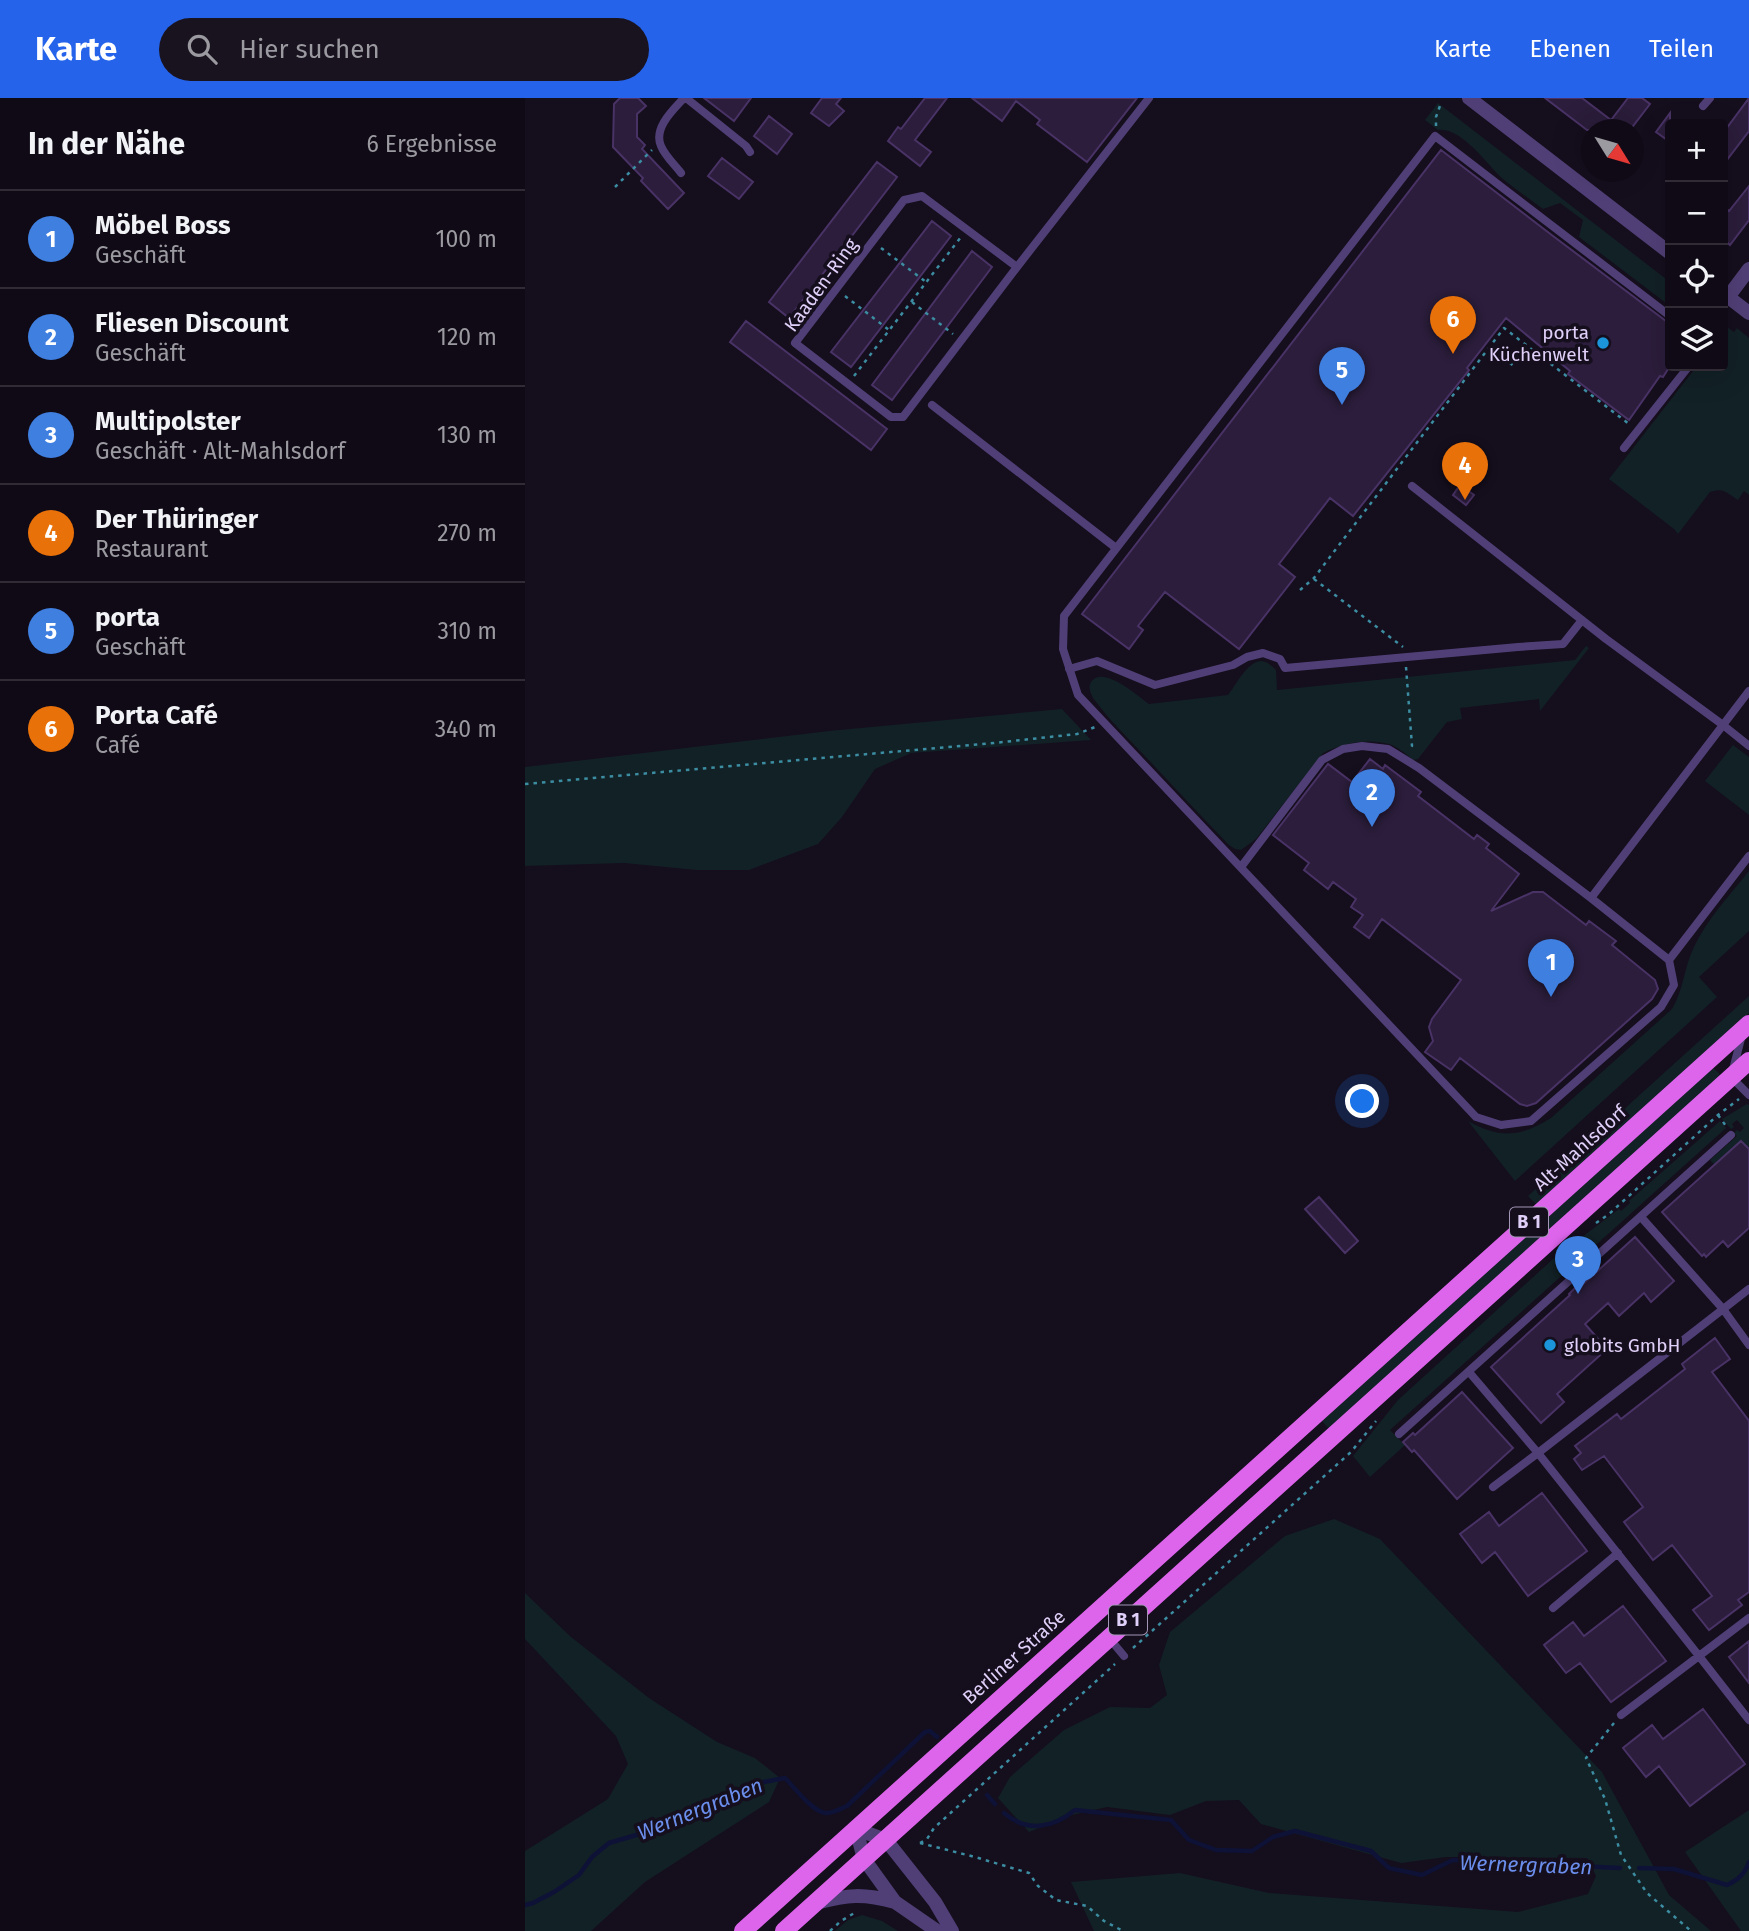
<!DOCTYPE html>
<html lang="de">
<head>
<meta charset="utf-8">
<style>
	body { margin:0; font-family:"Fira Sans",sans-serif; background:#19131f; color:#f1f3f6 }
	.controls { position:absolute; right:21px; top:21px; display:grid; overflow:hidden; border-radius:7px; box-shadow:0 7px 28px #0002 }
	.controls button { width:63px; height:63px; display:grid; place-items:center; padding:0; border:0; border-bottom:2px solid #302b35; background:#100a16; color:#f1f3f6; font:35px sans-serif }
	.compass { position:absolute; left:1056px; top:21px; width:63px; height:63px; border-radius:50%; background:#100a16; box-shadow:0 7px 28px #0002; rotate:127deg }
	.you { position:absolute; left:838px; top:1004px; width:24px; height:24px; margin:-18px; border:5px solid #fff; border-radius:50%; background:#1a73e8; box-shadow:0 0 0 10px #1a73e833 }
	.badge { display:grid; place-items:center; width:46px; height:46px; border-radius:50%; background:#2563eb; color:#fff; font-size:23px; font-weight:700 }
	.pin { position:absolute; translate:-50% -58px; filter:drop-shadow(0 2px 4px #0008) }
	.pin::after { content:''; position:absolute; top:37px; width:24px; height:21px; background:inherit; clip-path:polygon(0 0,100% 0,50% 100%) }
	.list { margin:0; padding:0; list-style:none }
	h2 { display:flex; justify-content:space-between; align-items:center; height:91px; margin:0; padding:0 28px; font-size:30px }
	h2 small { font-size:23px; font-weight:400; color:#9c9aa1 }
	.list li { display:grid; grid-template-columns:46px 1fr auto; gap:21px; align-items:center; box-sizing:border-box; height:98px; padding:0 28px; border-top:2px solid #302b35 }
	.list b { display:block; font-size:26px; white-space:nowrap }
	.list p { margin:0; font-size:23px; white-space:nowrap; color:#9c9aa1 }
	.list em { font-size:23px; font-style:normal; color:#9c9aa1 }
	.icon { flex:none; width:38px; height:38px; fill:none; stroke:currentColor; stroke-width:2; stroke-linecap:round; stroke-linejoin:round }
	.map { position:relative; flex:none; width:1224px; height:1833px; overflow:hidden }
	header { display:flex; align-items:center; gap:42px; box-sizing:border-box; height:98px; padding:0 35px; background:#2563eb; color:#fff }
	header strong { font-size:33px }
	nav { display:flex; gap:38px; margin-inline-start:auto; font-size:24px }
	.search { width:490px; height:63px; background:#19131f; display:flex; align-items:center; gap:18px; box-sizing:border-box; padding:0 24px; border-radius:38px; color:#9c9aa1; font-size:26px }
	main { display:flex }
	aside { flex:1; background:#100a16 }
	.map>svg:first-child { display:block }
	.green { fill:#122126 }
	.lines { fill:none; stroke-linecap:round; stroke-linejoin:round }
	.stream { stroke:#0e1236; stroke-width:4.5 }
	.building { fill:#2b1d3b; stroke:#493265; stroke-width:2 }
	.path { stroke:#3c8da2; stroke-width:2.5; stroke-dasharray:3.5 5; stroke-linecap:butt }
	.service { stroke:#503f76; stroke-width:8 }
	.minor { stroke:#503f76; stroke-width:14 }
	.tertiary { stroke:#503f76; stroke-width:14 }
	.primary { stroke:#dd65ec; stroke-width:18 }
	.poi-dot { fill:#1b94da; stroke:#150e1d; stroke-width:2.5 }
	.labels { text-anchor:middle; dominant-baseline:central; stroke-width:7; stroke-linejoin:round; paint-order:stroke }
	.shield { fill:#150e1d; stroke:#a396b7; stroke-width:2 }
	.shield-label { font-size:18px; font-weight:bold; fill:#e0d0f9 }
	.street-label { font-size:19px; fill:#e0d0f9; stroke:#150e1d }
	.poi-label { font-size:19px; fill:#e0d0f9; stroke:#150e1d; text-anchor:end }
	.water-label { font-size:21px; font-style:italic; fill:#6b8eec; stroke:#150e1d }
</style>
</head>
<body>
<header>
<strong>Karte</strong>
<div class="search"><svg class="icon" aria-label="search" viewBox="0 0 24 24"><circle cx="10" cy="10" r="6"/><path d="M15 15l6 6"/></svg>Hier suchen</div>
<nav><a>Karte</a><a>Ebenen</a><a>Teilen</a></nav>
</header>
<main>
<aside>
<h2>In der Nähe<small>6 Ergebnisse</small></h2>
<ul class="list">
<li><span class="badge" style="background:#3f7fe0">1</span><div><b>Möbel Boss</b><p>Geschäft</p></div><em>100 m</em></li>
<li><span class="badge" style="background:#3f7fe0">2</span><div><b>Fliesen Discount</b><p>Geschäft</p></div><em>120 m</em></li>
<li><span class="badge" style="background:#3f7fe0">3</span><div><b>Multipolster</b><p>Geschäft · Alt-Mahlsdorf</p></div><em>130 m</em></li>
<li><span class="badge" style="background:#e8710a">4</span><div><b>Der Thüringer</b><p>Restaurant</p></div><em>270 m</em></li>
<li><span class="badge" style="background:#3f7fe0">5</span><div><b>porta</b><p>Geschäft</p></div><em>310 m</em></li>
<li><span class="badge" style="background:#e8710a">6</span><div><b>Porta Café</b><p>Café</p></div><em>340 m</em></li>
</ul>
</aside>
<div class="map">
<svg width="1224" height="1833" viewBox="0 0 1224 1833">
	<rect width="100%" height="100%" fill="#150e1d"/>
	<path class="green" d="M913 5 1145 184V208L1054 139 1058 122 1035 105 1018 111C1005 101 991 92 978 81 962 67 937 29 913 32L900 22Z
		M1202 229 1209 234 1212 230 1224 240V397L1219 393 1213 402C1202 395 1198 389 1185 394L1153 436 1149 431 1084 381 1172 268H1198V234Z
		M1061 548 1064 550 1015 613 1014 601 935 610 937 621 922 624 893 661 888 662C881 656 873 649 864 646 843 640 818 645 798 655L731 741 716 752 710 751 704 747C675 717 647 687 619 657 603 640 586 624 572 605 568 601 563 592 565 586 575 564 613 598 624 606L703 597C711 587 722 564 736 563 742 563 747 568 751 572L752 592 1050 562Z
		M537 611 566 642 386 655 350 671 317 719 293 746 224 772H172L99 765 0 768V669L304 633Z
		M1208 647 1224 659V717L1180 683Z
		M1224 773V833L1174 879 1192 899 990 1083 943 1023C975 1041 995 1039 1026 1020L1147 911C1159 891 1159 869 1169 849 1182 821 1205 797 1224 773Z
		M1224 898V915L1012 1107 1003 1098Z
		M1188 970 1194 975 1195 980 804 1331 797 1323Z
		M1222 1006 1224 1007V1051L1216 1043 1190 1067 1185 1062 1212 1038 1209 1035 1212 1032 1215 1034 1219 1030 1212 1022 1207 1026 1209 1029 1206 1031 1197 1021Z
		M1195 1023 1201 1030 865 1332 880 1347 845 1379 828 1358 873 1302 1028 1161 1094 1111 1096 1113 1105 1105 1104 1103Z
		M809 1421 855 1441 1077 1674 1144 1797 1186 1833H569L546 1784 655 1775 744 1795 993 1814 1063 1796 1071 1778 1062 1760 921 1759 876 1765 736 1726 714 1702 681 1703 645 1717 582 1709 547 1717 504 1734 473 1700 485 1679 539 1632 585 1609 625 1610 642 1597 634 1567 645 1534 760 1438Z
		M0 1495 46 1539 124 1600 192 1644 230 1660 255 1680 244 1704 120 1784 66 1833H0V1753L83 1701 103 1666 91 1638 0 1541Z
		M1224 1712V1833H1216L1160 1754Z
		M337 1817 357 1823 373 1833H310L323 1822Z"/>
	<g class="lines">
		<path class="stream" d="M462 1697 470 1706
			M479 1715C502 1735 528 1730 550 1712L646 1722 664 1742 691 1752 727 1753 748 1739 770 1733 846 1753 864 1770 897 1777 928 1762 1095 1770
			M1114 1770 1149 1771 1202 1787C1213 1782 1220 1776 1224 1764
			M0 1807 8 1805 29 1794 54 1777 67 1759 84 1745 125 1733 239 1684 260 1680C269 1689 287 1713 300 1715 307 1716 315 1711 322 1708L400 1634 405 1633 412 1639"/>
	</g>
	<path class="building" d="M95 0H113L121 8 112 16V39L120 47 117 51 159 95 143 111 116 83 118 80 88 49 89 6Z
		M179 0H226L209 23Z
		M297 0H316L311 6 319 13 304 28 286 15Z
		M400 0H422L390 42 406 54 395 68 363 43 373 29 376 31Z
		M447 0H612L562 64 512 26 515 22 491 3 477 23Z
		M1020 0H1057L1086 22 1103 0H1117L1125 6 1105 32H1062Z
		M1224 0V33L1198 67V35Z
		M1145 15V44L1131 34Z
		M244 18 267 36 252 56 229 38Z
		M916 52 1028 138 1141 223 1145 224V268L1138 279 1135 278 1104 322 1043 276 1045 273 981 220 942 270 944 272 828 418 805 400 754 466 770 479 714 551 640 494 613 528 618 532 604 551 557 516Z
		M197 60 228 84 214 101 183 78Z
		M352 64 372 79 264 220 244 204Z
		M1224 88V122L1205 147 1198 141V108L1204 113Z
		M407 123 426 138 326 269 306 254Z
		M447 153 467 169 367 302 347 287Z
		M221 223 362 331 346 352 205 244Z
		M935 387 949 397 941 407 928 397Z
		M845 661 858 671 860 667 896 694 893 698 949 741 952 737 964 746 961 750 994 776 966 813 1008 794H1018L1061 827 1064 823 1091 843 1087 847 1130 882 1133 891 1127 901 1011 1005 1002 1008 995 1006 935 960 926 972 900 954 908 943 904 929 907 921 936 882 857 821 844 840 829 829 838 817 826 809 831 801 808 784 803 791 779 772 784 765 748 737 803 666 827 684Z
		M1216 1043 1224 1051V1130L1203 1149 1198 1143 1181 1159 1179 1156 1177 1158 1137 1114Z
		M794 1099 833 1143 820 1155 780 1111Z
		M1110 1139 1149 1183 1126 1204 1119 1195 1094 1218 1083 1205 1060 1226 1082 1251 1032 1296 1039 1304 1016 1325 966 1269 1045 1197 1044 1196 1054 1186 1056 1188Z
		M1190 1240 1205 1261 1187 1274 1224 1323V1494L1213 1502 1217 1507 1184 1532 1168 1512 1187 1498 1147 1447 1128 1462 1099 1424 1118 1409 1079 1358 1057 1372 1049 1361 1056 1355 1050 1348 1092 1316 1096 1321 1160 1271 1157 1266Z
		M937 1294 988 1350 932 1401 889 1352 887 1354 878 1344 888 1335 890 1337Z
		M1017 1395 1062 1453 1003 1498 970 1454 957 1465 935 1436 964 1414 974 1428Z
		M1098 1508 1141 1563 1086 1604 1055 1565 1041 1575 1019 1547 1048 1524 1059 1538Z
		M1224 1543V1585L1204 1559Z
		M1178 1611 1220 1666 1165 1708 1134 1668 1121 1679 1098 1650 1127 1627 1138 1641Z"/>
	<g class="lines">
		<path class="path" d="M911 28V19L916 5
			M90 89 127 52
			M356 150 401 184
			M320 198 364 232
			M387 204 428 236
			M964 250 989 268
			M329 278 436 139
			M789 481 878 549
			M775 492 789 480 979 230 1104 326
			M881 569 887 648 885 652
			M0 686 469 645 552 636 570 629
			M1193 1017 1201 1028
			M1071 1125 1084 1116 1193 1017 1214 1001
			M608 1550 826 1354 851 1323
			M1089 1625 1061 1660 1080 1701 1096 1757 1122 1795 1166 1833
			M395 1745 402 1741 409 1730 590 1566
			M395 1745 450 1759 504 1775 513 1788 531 1802 562 1808 579 1823 598 1833
			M305 1833 316 1823 331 1814"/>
		<path class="service" d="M161 0 221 48 225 54
			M1178 8 1185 0
			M156 75C150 67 140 58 136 48 128 30 148 12 159 0
			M492 169 397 98 379 102 270 245 366 319H378L492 169 624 0
			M1145 218 910 38 539 518 538 551 553 597 951 1019 976 1027 1006 1023 1136 909 1149 887 1144 862 1224 758
			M407 307 591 450
			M1099 350 1164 268
			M887 388 1081 541 1198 627 1224 648
			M544 571 572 563 630 587 708 567 722 559 738 555 755 561 760 570 993 549 1038 546 1057 522
			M716 769 797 662 818 651 837 648 863 651 894 670 1066 800 1144 862
			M1066 800 1224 593
			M1217 937 1206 979 1224 997
			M1116 1119 1198 1211 1224 1247
			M1224 1191 1013 1355 1174 1558 1224 1520
			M944 1274 1013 1355 968 1389
			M874 1336 1206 1037
			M1028 1510 1093 1455
			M584 1540 599 1558
			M1096 1617 1174 1558 1224 1622"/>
		<path class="minor" d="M1203 199 1224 171
			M331 1731 361 1742
			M331 1731 339 1761"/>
		<path class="tertiary" d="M944 0 1145 155
			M1198 195 1224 215
			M361 1742 410 1804 427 1833
			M339 1761 370 1804 412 1833
			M291 1805C323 1797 337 1795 370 1804"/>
		<path class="primary" d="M218 1833 1224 926
			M259 1833 1224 963"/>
	</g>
	<g class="poi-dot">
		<circle cx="1078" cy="245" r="7"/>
		<circle cx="1025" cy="1247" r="7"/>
	</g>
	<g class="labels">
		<g class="shield">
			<rect x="985" y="1109.5" width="38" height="29" rx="5"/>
			<rect x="584" y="1507.5" width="38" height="29" rx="5"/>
		</g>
		<g class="shield-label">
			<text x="1004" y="1124">B 1</text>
			<text x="603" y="1522">B 1</text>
		</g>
		<g class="street-label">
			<text transform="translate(296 187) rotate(-54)">Kaaden-Ring</text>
			<text transform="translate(1055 1050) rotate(-42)">Alt-Mahlsdorf</text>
			<text transform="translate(489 1559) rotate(-42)">Berliner Straße</text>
		</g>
		<g class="poi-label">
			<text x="1064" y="234">porta<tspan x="1064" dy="22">Küchenwelt</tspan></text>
			<text x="1039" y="1247" text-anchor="start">globits GmbH</text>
		</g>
		<g class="water-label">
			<text transform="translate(175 1711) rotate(-22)">Wernergraben</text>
			<text transform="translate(1001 1767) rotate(2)">Wernergraben</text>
		</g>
	</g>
</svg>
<div class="controls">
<button>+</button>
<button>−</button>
<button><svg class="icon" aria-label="locate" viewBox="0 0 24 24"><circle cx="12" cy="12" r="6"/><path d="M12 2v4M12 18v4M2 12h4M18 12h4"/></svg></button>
<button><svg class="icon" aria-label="layers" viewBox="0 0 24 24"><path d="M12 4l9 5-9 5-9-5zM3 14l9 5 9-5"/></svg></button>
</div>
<svg class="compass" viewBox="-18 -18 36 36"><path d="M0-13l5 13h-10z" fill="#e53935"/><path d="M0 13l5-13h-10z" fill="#9c9aa1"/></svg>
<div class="you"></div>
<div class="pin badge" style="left:1026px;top:899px;background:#3f7fe0">1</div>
<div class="pin badge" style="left:847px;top:729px;background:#3f7fe0">2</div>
<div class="pin badge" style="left:1053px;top:1196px;background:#3f7fe0">3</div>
<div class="pin badge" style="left:940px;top:402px;background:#e8710a">4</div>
<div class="pin badge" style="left:817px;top:307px;background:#3f7fe0">5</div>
<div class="pin badge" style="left:928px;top:256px;background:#e8710a">6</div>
</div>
</main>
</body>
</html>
